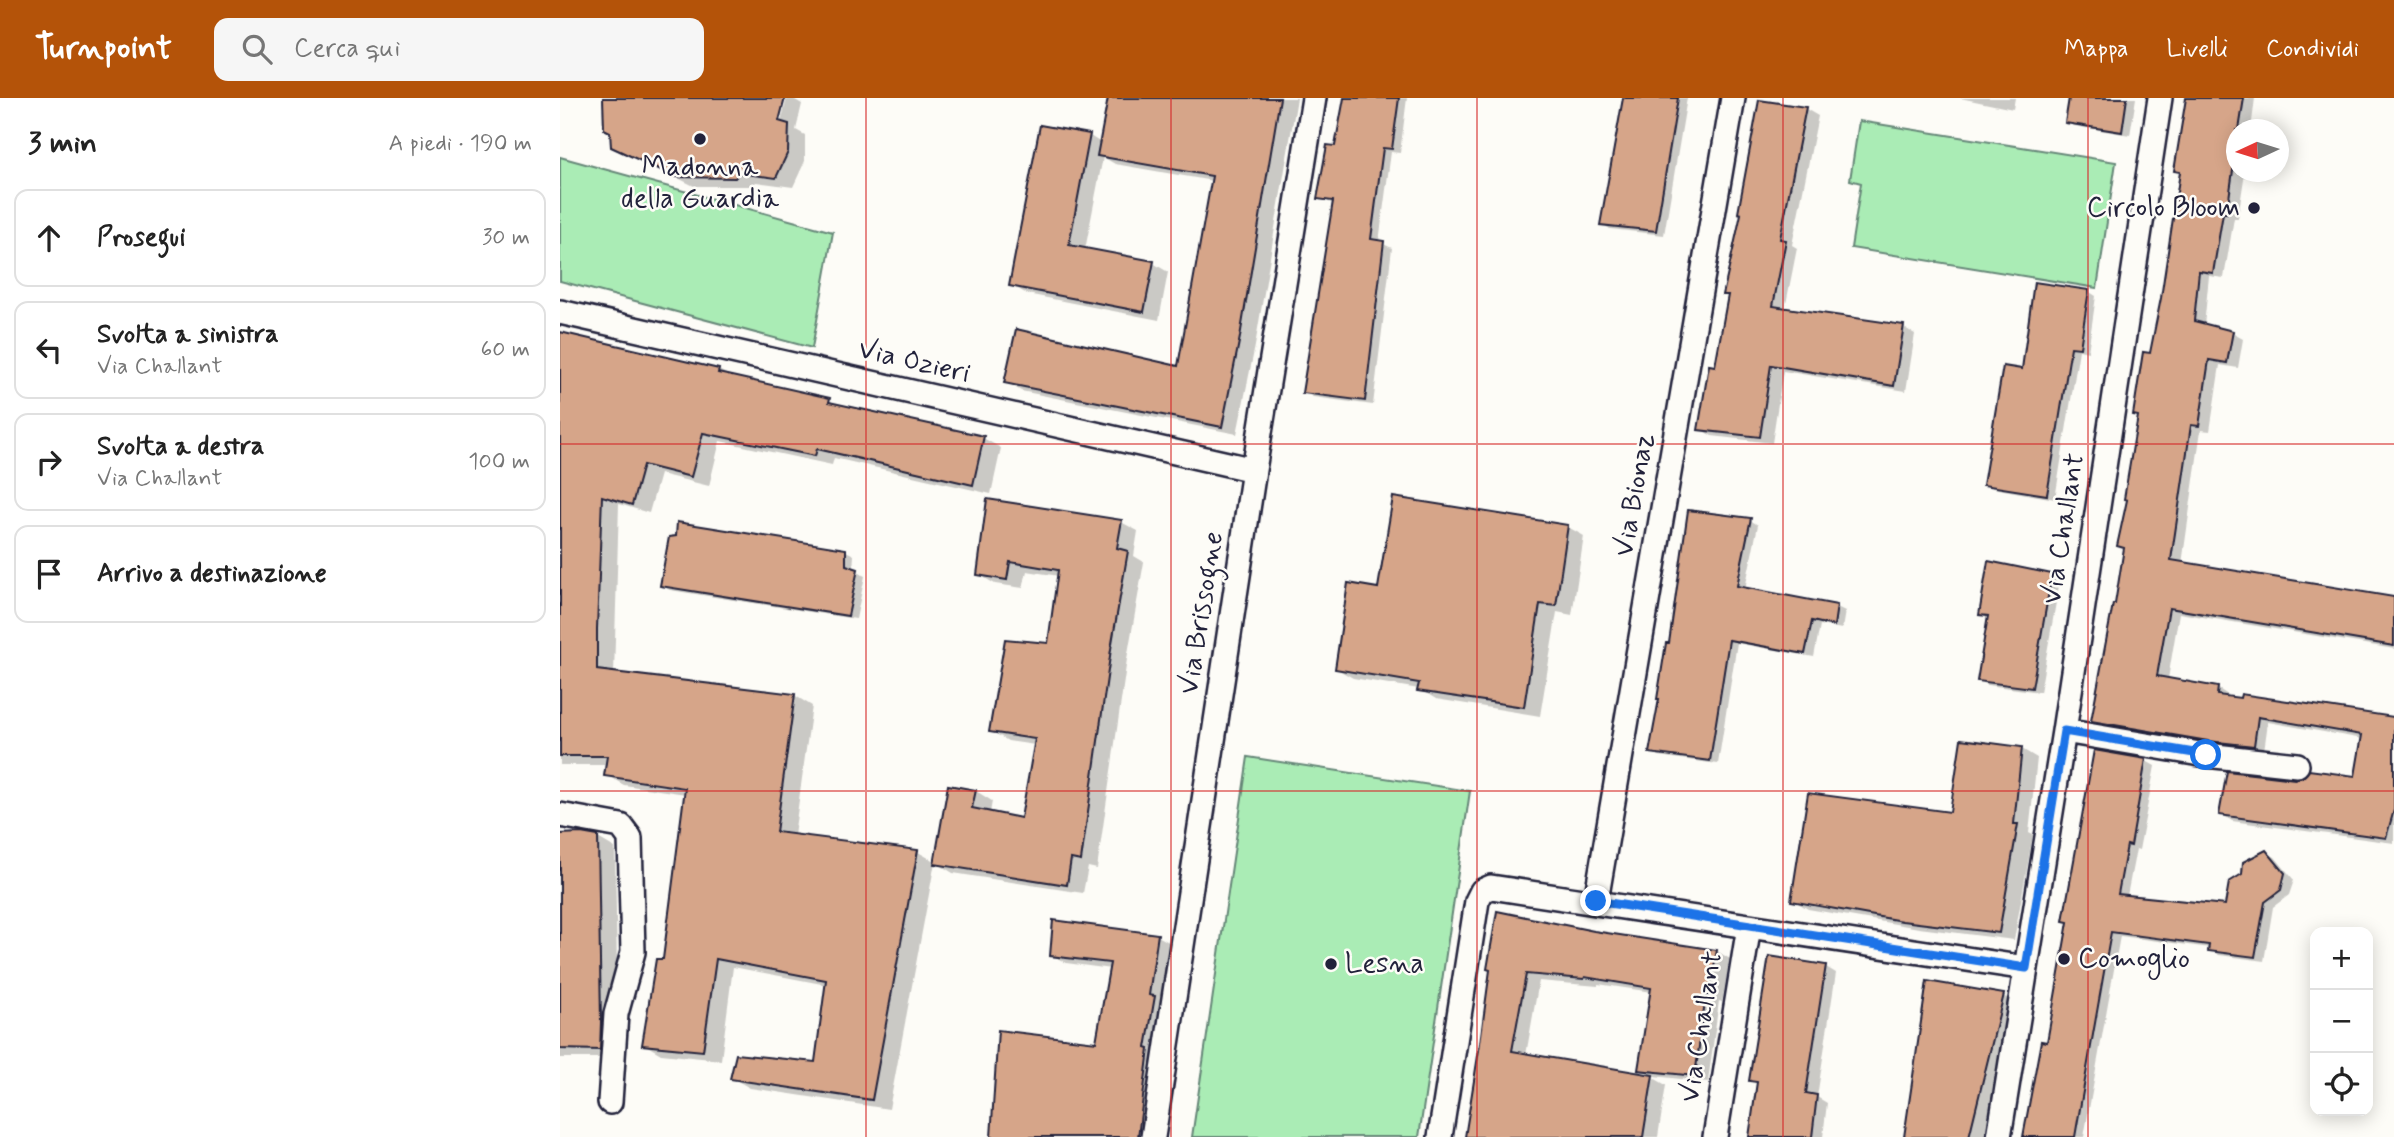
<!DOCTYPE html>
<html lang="it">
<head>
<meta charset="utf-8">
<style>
	body { margin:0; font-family:Mynerve,sans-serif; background:#f6f6f6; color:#222 }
	.controls { position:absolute; right:21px; bottom:21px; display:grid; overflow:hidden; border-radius:14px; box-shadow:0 4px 18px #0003 }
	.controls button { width:63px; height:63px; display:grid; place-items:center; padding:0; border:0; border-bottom:2px solid #e0e0e0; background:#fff; color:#222; font:35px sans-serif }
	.compass { position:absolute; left:1666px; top:21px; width:63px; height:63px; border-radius:50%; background:#fff; box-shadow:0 4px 18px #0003; rotate:266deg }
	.stop { position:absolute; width:21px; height:21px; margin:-16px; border:5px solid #1a73e8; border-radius:50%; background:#fff }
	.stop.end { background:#1a73e8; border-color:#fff; box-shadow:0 2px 7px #0008 }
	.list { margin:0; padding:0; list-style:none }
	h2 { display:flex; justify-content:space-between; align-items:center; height:91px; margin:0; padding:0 28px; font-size:30px }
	h2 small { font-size:23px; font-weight:400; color:#767676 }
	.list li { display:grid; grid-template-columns:46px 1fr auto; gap:21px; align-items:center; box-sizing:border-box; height:98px; margin:0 14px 14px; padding:0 14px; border:2px solid #e0e0e0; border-radius:14px }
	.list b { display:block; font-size:26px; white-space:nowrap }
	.list p { margin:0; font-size:23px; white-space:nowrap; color:#767676 }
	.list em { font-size:23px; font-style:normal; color:#767676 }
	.icon { flex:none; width:38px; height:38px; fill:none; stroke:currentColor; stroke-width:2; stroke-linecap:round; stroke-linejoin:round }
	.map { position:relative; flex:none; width:1834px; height:1039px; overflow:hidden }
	header { display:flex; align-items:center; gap:42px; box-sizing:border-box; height:98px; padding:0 35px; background:#b45309; color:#fff }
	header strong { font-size:33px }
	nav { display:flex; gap:38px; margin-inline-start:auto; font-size:24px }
	.search { width:490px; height:63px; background:#f6f6f6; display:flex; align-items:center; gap:18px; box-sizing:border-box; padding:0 24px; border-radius:14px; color:#767676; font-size:26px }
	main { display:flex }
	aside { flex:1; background:#fff }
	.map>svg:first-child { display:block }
	.green { fill:#aaecb5; stroke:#668778; stroke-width:2 }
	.shadow { fill:#0003 }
	.building { fill:#d6a589; stroke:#22223b; stroke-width:2 }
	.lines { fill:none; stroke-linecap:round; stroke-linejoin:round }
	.street-casing { stroke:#22223b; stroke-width:28 }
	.street { stroke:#fdfcf7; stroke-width:23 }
	.route { stroke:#1a73e8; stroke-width:9 }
	.grid { fill:none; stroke:#d62828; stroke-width:2; stroke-opacity:0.55 }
	.poi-dot { fill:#22223b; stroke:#fdfcf7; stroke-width:2.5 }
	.labels { text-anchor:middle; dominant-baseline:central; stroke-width:5; stroke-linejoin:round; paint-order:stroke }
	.poi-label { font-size:28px; fill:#22223b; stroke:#fdfcf7; text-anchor:start }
	.street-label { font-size:28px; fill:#22223b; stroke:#fdfcf7 }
</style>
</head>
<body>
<header>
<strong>Turnpoint</strong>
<div class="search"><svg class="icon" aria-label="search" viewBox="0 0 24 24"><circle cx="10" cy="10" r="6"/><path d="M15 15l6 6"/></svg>Cerca qui</div>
<nav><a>Mappa</a><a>Livelli</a><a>Condividi</a></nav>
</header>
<main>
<aside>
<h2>3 min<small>A piedi · 190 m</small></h2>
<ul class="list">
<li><svg class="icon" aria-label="ahead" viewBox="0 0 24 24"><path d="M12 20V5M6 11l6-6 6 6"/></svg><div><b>Prosegui</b></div><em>30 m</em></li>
<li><svg class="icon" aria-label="left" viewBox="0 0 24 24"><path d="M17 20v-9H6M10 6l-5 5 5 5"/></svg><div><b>Svolta a sinistra</b><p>Via Challant</p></div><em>60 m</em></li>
<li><svg class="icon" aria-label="right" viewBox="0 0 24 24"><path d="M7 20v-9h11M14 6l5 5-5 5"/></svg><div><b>Svolta a destra</b><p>Via Challant</p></div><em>100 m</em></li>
<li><svg class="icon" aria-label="arrive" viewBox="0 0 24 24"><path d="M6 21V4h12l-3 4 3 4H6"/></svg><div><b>Arrivo a destinazione</b></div></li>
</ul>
</aside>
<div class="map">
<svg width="1834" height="1039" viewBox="0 0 1834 1039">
	<rect width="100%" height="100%" fill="#fdfcf7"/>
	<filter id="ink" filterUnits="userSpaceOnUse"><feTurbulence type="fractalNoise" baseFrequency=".0143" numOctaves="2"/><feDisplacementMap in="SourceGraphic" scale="14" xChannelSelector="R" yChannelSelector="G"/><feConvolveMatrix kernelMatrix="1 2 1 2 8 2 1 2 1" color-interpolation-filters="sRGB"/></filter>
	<g filter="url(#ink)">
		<path class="green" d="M1299 23 1556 64 1537 190 1291 150 1301 85 1290 82Z
			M0 59 273 134 252 250 0 183Z
			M688 659 910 693 859 1039H632Z"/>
		<path class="shadow" d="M46 0H223L216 31 219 32 227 0H232L242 6 236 32 245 37V63L233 89 196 84 192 88H134L53 48Z
			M549 0H737L695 248 677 336 461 293 446 284 620 270 653 83 555 66 543 59 525 152 593 165 608 174 599 222 467 196 451 187 482 29 530 38 541 45Z
			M785 0H847L840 55 831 54 819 144 832 150 813 307 753 299 744 294 774 106 759 100 776 49Z
			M1064 0H1127L1104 137 1050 131 1042 126Z
			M1400 0H1455L1453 11Z
			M1511 0H1576L1570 37 1515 28 1507 24Z
			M1627 0H1695L1691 32H1676V74H1685L1678 120H1674L1664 180 1649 178 1644 228 1672 235 1683 241 1678 270 1660 267 1650 333 1641 332 1622 466 1834 501V551L1619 515 1608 581 1657 590 1668 597V600L1834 621V745L1672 723 1661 716 1736 683 1796 680 1803 641 1708 624 1704 653 1660 648 1544 629 1533 623 1557 508 1565 451 1559 447 1569 402 1591 257 1603 201 1622 75 1616 72Z
			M1200 4 1246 11 1258 18 1232 147 1237 150 1225 211 1343 229 1355 236 1346 293 1223 273 1212 345 1152 338 1140 331 1157 270 1170 198 1165 196 1183 116Z
			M1528 193 1536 198 1528 254 1519 252 1495 401 1433 390 1425 386 1464 273Z
			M0 236 159 272 173 280 269 302 279 308 423 340 441 350 431 396 274 360 272 367 160 343 149 388 100 376 89 415 59 406 54 576 234 597 252 608 234 738 358 754 376 764 389 689 416 693 432 703 430 715 462 722 475 647 448 643 431 633 489 547 499 478 467 473 463 490 435 486 418 476 429 403 561 424 578 433 574 458 584 464 567 561 537 771 528 769 523 795 393 775 375 764 329 1011 190 990 172 980 256 966 267 887 173 869 161 962 101 956 84 946 104 863 126 696 64 687 46 677 47 667H0Z
			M834 401 1008 429 1024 438 1012 517 997 514 980 618 876 601 859 591 793 580 777 571 820 492Z
			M1190 422 1198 427 1185 491 1277 509 1285 513 1282 531 1260 527 1254 559 1177 545 1158 666 1099 658 1091 654 1111 547Z
			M286 453 294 457 293 472 305 478 296 521 110 492 102 488Z
			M1491 477 1500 482 1480 594 1427 587 1419 582 1429 521 1420 516Z
			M1462 651 1477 660 1469 735 1473 737 1454 842 1359 830 1248 811 1233 802 1392 716Z
			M1535 654 1586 663 1595 668 1579 752 1576 751 1567 798 1666 809 1684 777 1706 754 1715 759 1734 782 1729 797 1713 809 1704 863 1659 857 1650 852V850L1560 838 1524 1039H1465L1488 946Z
			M0 737 38 740 55 750 58 934 56 960H0Z
			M495 824 598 838 612 846 593 1039H433L538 946 551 871 506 865 492 857Z
			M1033 834 1157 853 1170 861 1162 904 1159 903 1148 984 1094 978 1080 971 1092 894 1038 886V888L979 883 966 957 1092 979 1106 987 1098 1039H907L931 872Z
			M1266 869 1276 875 1257 999 1267 1005 1263 1039H1191L1199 986 1191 982Z
			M1443 898 1458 906 1425 1039H1345Z"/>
		<path class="building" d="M43 0H225L219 23 229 26 228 54 216 80 179 75 175 80 116 79 51 49 50 34 44 31Z
			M548 0H720L680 239 662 329 444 285 456 231 618 268 652 78 537 58Z
			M784 0H839L832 51 823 50 811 141 824 143 805 303 742 295 773 103 757 101 767 47 775 48Z
			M1063 0H1118L1096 133 1040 127Z
			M1509 0H1567L1562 34 1505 25Z
			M1626 0H1684L1679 32H1676V51L1667 115H1663L1653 175 1639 173 1634 223 1673 233 1667 265 1649 262 1639 328 1631 327 1611 462 1834 499V548L1609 510 1597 578 1658 589 1657 597 1680 600 1681 596 1834 619V712L1826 740 1659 717 1667 673 1735 681 1743 679 1749 672 1795 678 1802 637 1698 619 1694 648 1648 643 1531 623 1553 506H1555L1564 450 1557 448 1567 402 1564 401 1578 318 1573 317 1583 254 1590 255 1601 200 1620 74 1614 73Z
			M1199 2 1246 9 1220 141 1226 142 1213 208 1344 227 1334 288 1211 267 1200 339 1138 332 1149 267 1155 268 1168 197H1163L1181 116 1178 115Z
			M480 27 530 36 509 147 594 163 584 214 449 188Z
			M1474 184 1529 192 1520 250 1511 249 1487 397 1423 387 1443 268 1462 271Z
			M0 234 159 271 158 275 270 300 269 304 424 338 413 387 257 351 255 358 143 335 131 379 83 367 72 407 42 398 37 531V572L235 596 216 734 358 752 312 1002 170 981 176 956 255 964 266 882 156 861 143 953 82 947 96 861H103L125 690 44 678 47 658H0Z
			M833 399 1008 427 996 508 980 506 964 609 857 593 859 585 775 571 788 485 818 490Z
			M427 401 562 422 557 450 568 453 551 551 521 763 511 761 507 787 374 766 388 687 416 692 412 710 461 720 475 641 429 634 445 541 488 545 498 472 450 464 447 482 417 477Z
			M1128 412 1191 420 1177 488 1277 507 1274 528 1252 523 1245 556 1169 542 1150 663 1089 655 1099 601H1097L1106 545H1109Z
			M117 424 286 451V467L298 471 288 518 100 488 109 439 116 438Z
			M1428 463 1492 476 1472 590 1417 583 1428 518 1419 517Z
			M1401 641 1462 649 1454 726H1458L1439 835 1342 823 1231 803 1248 695 1390 714Z
			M1534 652 1586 661 1571 748 1567 747 1558 796 1665 807 1669 784 1682 776 1683 764 1706 752 1725 775 1721 792 1705 804 1695 859 1648 853 1649 847 1551 834 1515 1039H1463L1481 943 1487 944 1508 824 1503 823Z
			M21 735 38 738 41 924 40 952 0 951V736Z
			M937 813 1034 833 1157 852 1149 897H1146L1135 978 1078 972 1091 890 1025 879 1024 881 966 876 952 953 1093 977 1083 1039H905L920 945 930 872 927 871Z
			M493 822 598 836 589 897 595 898 586 950 589 951 578 1039H431L438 932 536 944 550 865 490 858Z
			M1209 858 1266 867 1246 995 1257 997 1252 1039H1189L1197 984 1189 983Z
			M1367 883 1444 896 1409 1039H1344Z"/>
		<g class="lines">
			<g class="street-casing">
				<path id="street" d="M0 214 694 372
					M1504 633 1646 657 1737 667
					M0 717 61 728 70 740 73 854 56 916 50 1004
					M1036 803 1173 0
					M593 1039 694 372 754 0
					M880 1039 917 803 922 793 931 789 1466 870
					M1155 1039 1189 828
					M1439 1039 1504 633 1600 0"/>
			</g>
			<use href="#street" class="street"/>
		</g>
	</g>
	<g class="lines" filter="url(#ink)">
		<path class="route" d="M1036 803 1466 870 1504 633 1646 657"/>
	</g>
	<path class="grid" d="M306 0V1039M611 0V1039M917 0V1039M1223 0V1039M1528 0V1039M0 346H1834M0 693H1834"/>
	<g class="poi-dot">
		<circle cx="140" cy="41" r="7"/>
		<circle cx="1694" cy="110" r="7"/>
		<circle cx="1504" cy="861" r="7"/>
		<circle cx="771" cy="866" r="7"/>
	</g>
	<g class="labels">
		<g class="poi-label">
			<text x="140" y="69" text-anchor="middle">Madonna<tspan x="140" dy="32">della Guardia</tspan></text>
			<text x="1680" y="110" text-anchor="end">Circolo Bloom</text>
			<text x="1518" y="861">Comoglio</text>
			<text x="785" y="866">Lesna</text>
		</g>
		<g class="street-label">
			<text transform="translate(354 264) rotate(13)">Via Ozieri</text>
			<text transform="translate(1075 397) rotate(-80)">Via Bionaz</text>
			<text transform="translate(1504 431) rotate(-81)">Via Challant</text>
			<text transform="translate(642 515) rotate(-81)">Via Brissogne</text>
			<text transform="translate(1142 929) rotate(-81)">Via Challant</text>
		</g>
	</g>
</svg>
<div class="controls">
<button>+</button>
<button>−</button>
<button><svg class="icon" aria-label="locate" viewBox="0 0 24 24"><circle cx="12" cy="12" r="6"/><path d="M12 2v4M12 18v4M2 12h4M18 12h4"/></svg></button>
</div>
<svg class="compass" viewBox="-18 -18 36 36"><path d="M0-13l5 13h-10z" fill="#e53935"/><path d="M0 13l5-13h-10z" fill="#767676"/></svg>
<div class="stop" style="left:1646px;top:657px"></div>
<div class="stop end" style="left:1036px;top:803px"></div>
</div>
</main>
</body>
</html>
